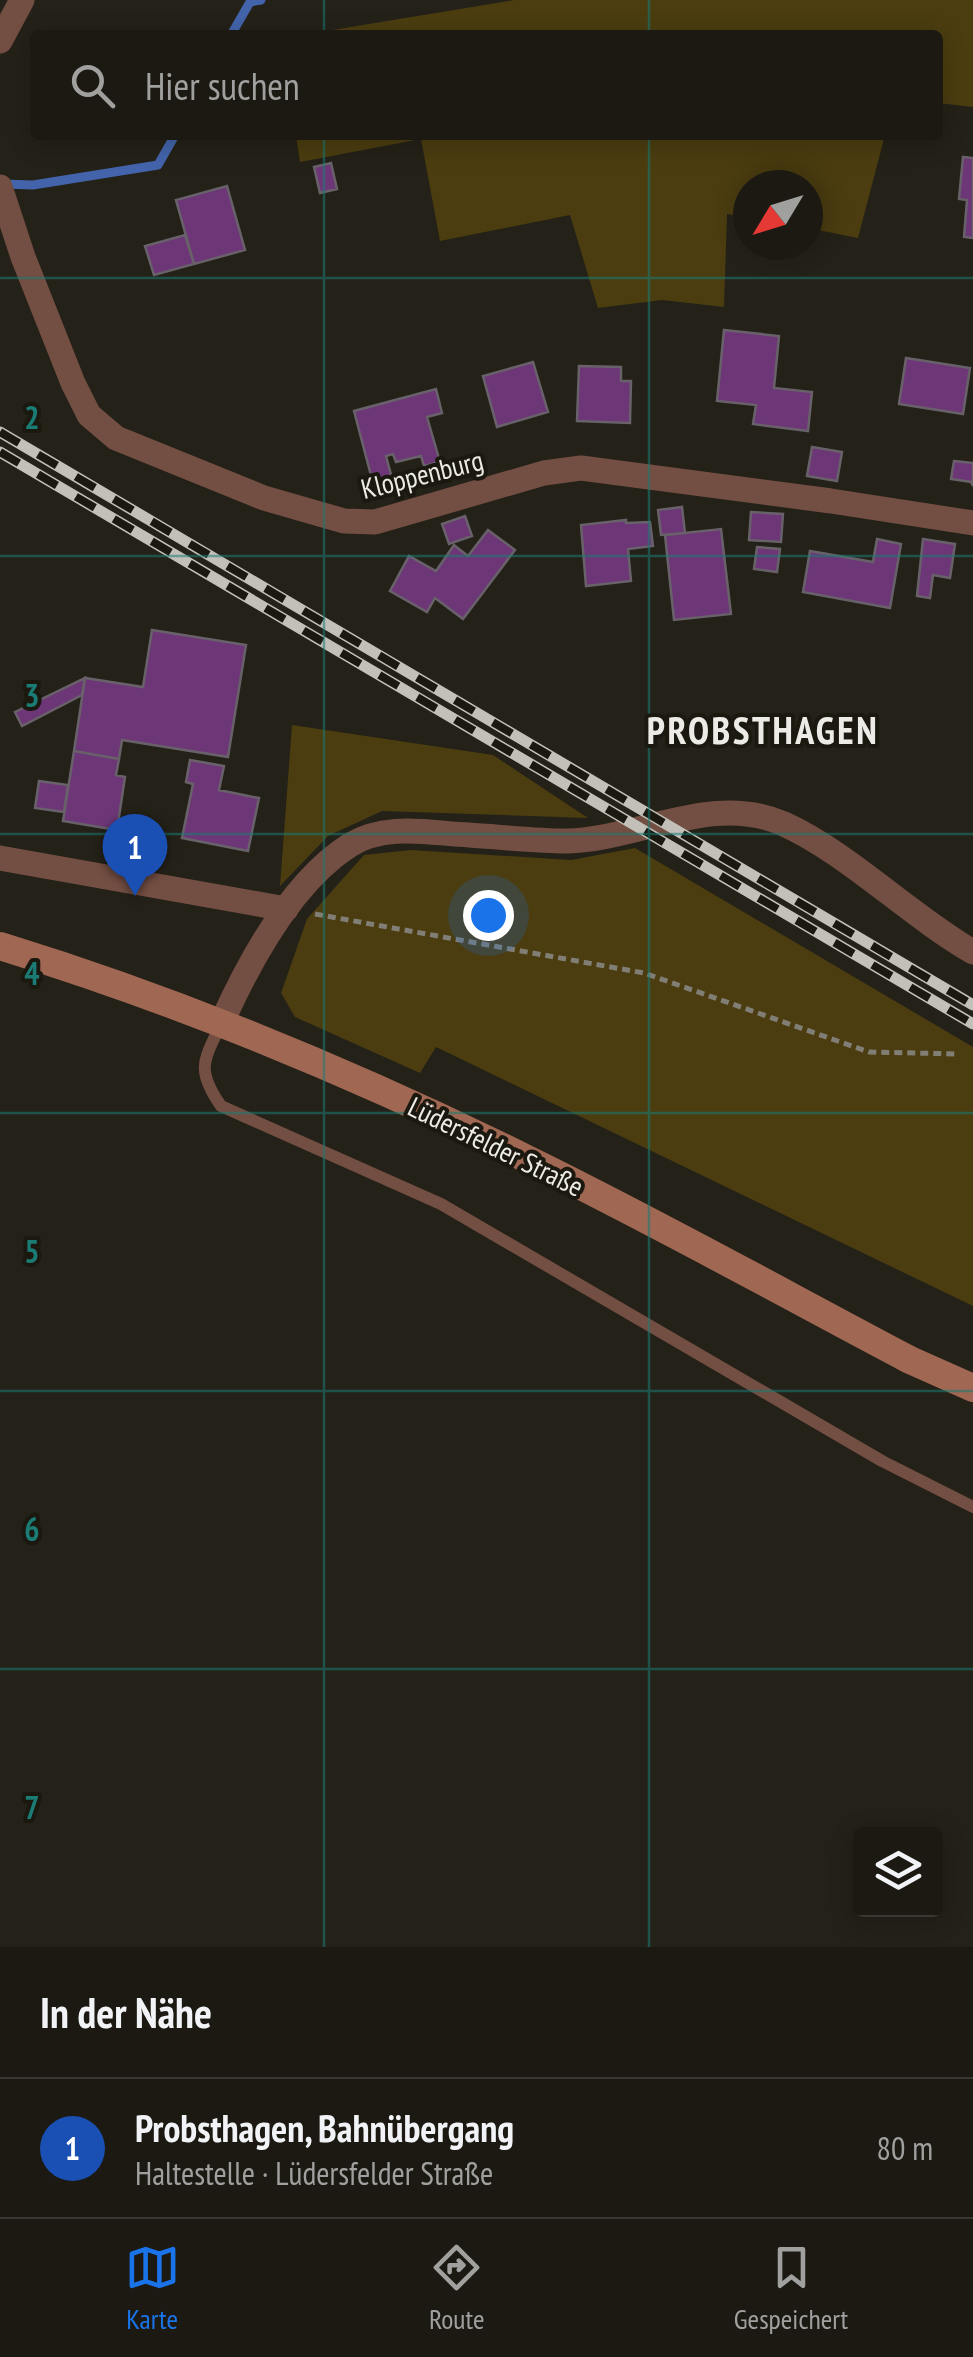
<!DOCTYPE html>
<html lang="de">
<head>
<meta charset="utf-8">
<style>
	body { margin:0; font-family:"PT Sans Narrow",sans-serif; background:#24221b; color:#f1f3f6 }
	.controls { position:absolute; right:30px; bottom:30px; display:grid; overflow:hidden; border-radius:10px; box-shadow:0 5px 25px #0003 }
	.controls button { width:90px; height:90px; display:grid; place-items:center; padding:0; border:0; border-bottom:2px solid #393832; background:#1b1912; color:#f1f3f6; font:50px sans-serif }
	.compass { position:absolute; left:733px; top:170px; width:90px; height:90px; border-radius:50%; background:#1b1912; box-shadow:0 5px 25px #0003; rotate:232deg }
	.you { position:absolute; left:488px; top:915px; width:35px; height:35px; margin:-25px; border:8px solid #fff; border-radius:50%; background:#1a73e8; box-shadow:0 0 0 15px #1a73e833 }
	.badge { display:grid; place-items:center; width:65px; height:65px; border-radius:50%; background:#1a73e8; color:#fff; font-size:32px; font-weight:700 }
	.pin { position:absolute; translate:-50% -82px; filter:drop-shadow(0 2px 5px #0008) }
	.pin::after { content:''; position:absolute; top:52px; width:35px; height:30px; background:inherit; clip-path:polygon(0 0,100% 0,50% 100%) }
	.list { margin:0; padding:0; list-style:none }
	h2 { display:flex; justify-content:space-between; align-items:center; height:130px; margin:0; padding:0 40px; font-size:42px }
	h2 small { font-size:32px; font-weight:400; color:#a0a09f }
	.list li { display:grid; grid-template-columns:65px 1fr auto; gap:30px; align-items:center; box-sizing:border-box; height:140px; padding:0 40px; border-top:2px solid #393832 }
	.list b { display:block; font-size:38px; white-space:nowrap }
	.list p { margin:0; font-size:32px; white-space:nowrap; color:#a0a09f }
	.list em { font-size:32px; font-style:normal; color:#a0a09f }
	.icon { flex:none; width:55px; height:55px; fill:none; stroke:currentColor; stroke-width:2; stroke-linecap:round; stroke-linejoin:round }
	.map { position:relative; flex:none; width:973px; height:1947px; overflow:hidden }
	.search { position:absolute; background:#1b1912; box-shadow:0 5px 25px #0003; left:30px; right:30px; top:30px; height:110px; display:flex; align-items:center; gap:25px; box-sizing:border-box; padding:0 35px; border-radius:10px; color:#a0a09f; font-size:38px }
	.sheet { height:270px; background:#1b1912 }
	nav { display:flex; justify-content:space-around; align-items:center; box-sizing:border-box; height:140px; border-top:2px solid #393832; background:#1b1912; font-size:28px; color:#a0a09f }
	nav a { display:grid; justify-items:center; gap:5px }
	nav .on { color:#1a73e8 }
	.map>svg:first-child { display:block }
	.green { fill:#4b3d10 }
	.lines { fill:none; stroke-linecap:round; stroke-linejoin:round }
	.stream { stroke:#4364ab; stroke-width:9 }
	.building { fill:#6d3777; stroke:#686169; stroke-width:2.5 }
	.path { stroke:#817e76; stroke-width:5; stroke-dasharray:8 5; stroke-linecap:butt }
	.service { stroke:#734e42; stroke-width:12 }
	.minor { stroke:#734e42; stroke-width:25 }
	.secondary { stroke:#a06753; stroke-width:28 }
	.rail-casing { stroke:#c2c0b9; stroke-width:11 }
	.rail { stroke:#1a180f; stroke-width:8; stroke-dasharray:22; stroke-linecap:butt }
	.grid { fill:none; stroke:#1a7c74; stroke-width:2.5; stroke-opacity:0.55 }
	.labels { text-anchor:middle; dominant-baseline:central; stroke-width:8; stroke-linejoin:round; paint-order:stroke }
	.street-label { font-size:28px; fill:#edebe5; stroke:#1a180f }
	.district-label { font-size:38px; font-weight:bold; letter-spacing:2.5px; fill:#edebe5; stroke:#1a180f }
	.grid-label { font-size:32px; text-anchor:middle; font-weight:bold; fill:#1a7c74; stroke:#1a180f; stroke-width:8; stroke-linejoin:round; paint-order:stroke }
</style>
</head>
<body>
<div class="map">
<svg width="973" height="1947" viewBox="0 0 973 1947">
	<rect width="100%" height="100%" fill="#242118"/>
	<path class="green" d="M514 0H973V107L938 103V35H302Z
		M296 135H885L858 238 808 228V185H748V217L727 214 724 307 662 300 598 308 570 215 440 241 421 139 300 162Z
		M292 725 493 755 588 818 382 811 328 836 280 886Z
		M635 848 973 1047V1306L436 1047 420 1073 295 1017 281 993 307 919 364 855 411 850 571 860Z"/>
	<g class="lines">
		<path class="stream" d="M231 35 250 2 261 0
			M2 184 33 185 158 165 175 135"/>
	</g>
	<path class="building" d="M963 157 973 158V238L964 237 967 200 959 199Z
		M331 163 337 189 320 193 314 167Z
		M227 186 245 250 194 264 176 200Z
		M185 235 194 264 154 275 145 246Z
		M724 330 779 336 774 388 812 392 808 431 753 424 756 405 717 401Z
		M906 358 970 368 963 414 899 404Z
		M533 362 548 412 497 427 483 376Z
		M579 366 621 367V381H631L630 423 577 421Z
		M436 389 442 413 427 417 440 462 424 466 421 456 396 462 393 454 386 456 393 482 374 487 354 411Z
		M812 447 842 452 837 481 807 476Z
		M954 461 973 463V486L971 482 951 479Z
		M682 507 685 533 661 535 658 510Z
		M751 512 783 514 781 542 749 540Z
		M465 516 472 536 449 544 442 524Z
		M626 520V523L650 522 653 546 628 549 631 581 586 586 581 525Z
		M721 529 731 614 674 620 665 535Z
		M488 530 515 550 463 619 435 598 427 612 390 591 409 556 436 571 454 545 468 556Z
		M877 539 901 544 890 608 803 592 810 551 873 562Z
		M923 539 955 544 950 578 933 575 930 598 917 596Z
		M757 547 780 549 777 572 754 569Z
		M152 630 246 645 228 757 122 740 119 759 74 751 85 678 143 687Z
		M85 678 82 695 22 726 15 712Z
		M74 751 119 759 116 775 125 777 117 830 63 821Z
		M190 760 224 766 219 790 259 798 248 851 182 838 193 784 186 782Z
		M39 781 68 785 64 812 35 808Z"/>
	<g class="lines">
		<path class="path" d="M315 914 644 973 869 1052 959 1054"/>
		<path class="service" d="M222 1022C204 1060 195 1069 221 1106L441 1204 882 1461 973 1507"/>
		<path class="minor" d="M0 41 22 0
			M0 187 23 257 73 383 89 415 116 438 264 498 344 521 375 522 544 473 581 468 831 501 973 523
			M0 858 286 909
			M222 1022C249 962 293 881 350 845 386 823 428 833 469 835 501 837 535 841 567 841 640 839 713 792 784 824 848 853 909 915 973 952"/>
		<path class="secondary" d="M0 946C182 1002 357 1075 527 1159 656 1222 783 1293 910 1360L973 1388"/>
		<g class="rail-casing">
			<path id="rail" d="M0 432 973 1005
				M0 452 973 1024"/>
		</g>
		<use href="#rail" class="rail"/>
	</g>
	<path class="grid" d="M324 0V35M649 0V35M324 135V1947M649 135V1947M0 278H973M0 556H973M0 834H973M0 1113H973M0 1391H973M0 1669H973"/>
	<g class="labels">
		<g class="street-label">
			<text transform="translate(422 474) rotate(-14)">Kloppenburg</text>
			<text transform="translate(496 1146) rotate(26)">Lüdersfelder Straße</text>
		</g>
		<g class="district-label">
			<text x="763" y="729">PROBSTHAGEN</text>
		</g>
	</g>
	<g class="grid-label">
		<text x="32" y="429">2</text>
		<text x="32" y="707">3</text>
		<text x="32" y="985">4</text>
		<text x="32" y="1263">5</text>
		<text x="32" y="1541">6</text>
		<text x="32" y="1819">7</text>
	</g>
</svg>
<div class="controls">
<button><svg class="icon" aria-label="layers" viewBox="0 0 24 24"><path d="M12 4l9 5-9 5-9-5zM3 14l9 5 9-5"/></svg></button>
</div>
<svg class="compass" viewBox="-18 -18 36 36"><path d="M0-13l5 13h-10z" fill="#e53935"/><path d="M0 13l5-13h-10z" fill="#a0a09f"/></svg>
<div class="you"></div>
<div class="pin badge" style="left:135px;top:896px;background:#1a4fb4">1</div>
<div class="search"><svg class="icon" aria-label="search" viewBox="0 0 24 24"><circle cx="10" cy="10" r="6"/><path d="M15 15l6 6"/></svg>Hier suchen</div>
</div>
<section class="sheet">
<h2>In der Nähe<small></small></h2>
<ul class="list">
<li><span class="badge" style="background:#1a4fb4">1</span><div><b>Probsthagen, Bahnübergang</b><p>Haltestelle · Lüdersfelder Straße</p></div><em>80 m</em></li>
</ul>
</section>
<nav>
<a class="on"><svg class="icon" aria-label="map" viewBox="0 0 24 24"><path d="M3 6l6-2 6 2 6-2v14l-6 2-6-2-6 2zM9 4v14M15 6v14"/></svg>Karte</a>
<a><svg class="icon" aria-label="directions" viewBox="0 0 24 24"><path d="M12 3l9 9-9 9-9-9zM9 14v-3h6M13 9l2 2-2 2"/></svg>Route</a>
<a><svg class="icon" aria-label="saved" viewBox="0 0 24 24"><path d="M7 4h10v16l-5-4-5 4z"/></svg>Gespeichert</a>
</nav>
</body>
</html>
